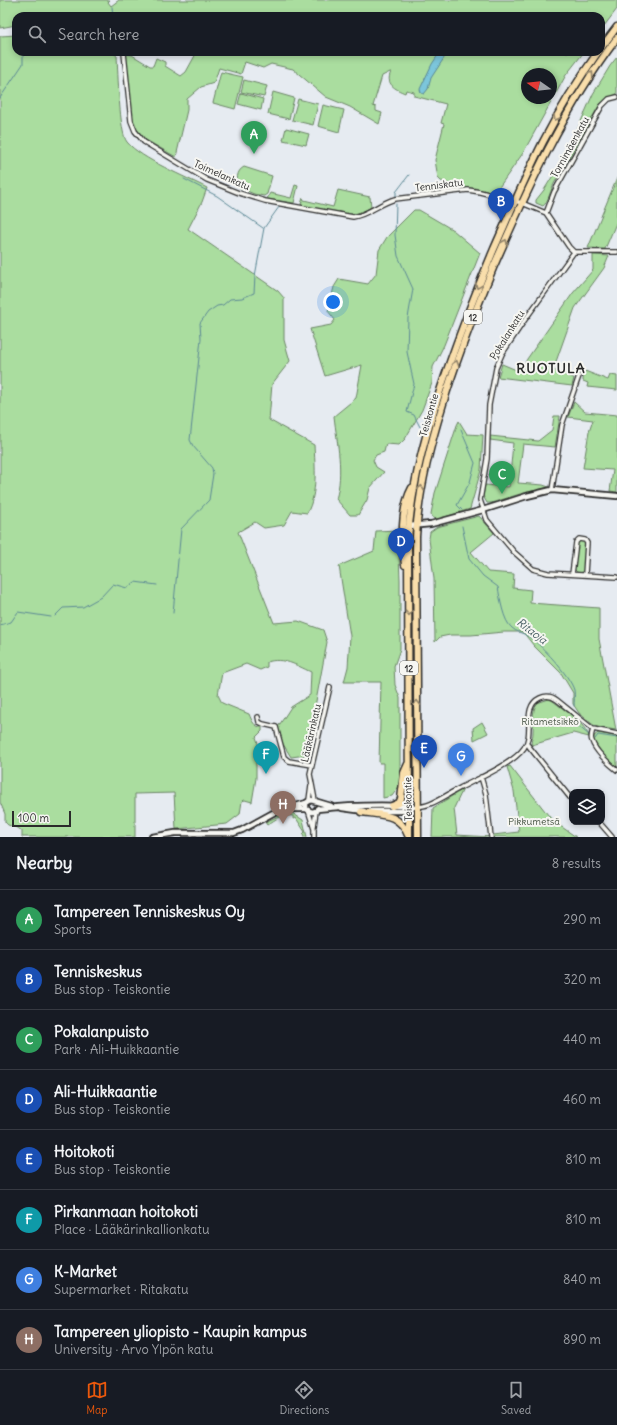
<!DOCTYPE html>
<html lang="en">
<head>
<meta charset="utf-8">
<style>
	body { margin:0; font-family:Delius,sans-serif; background:#20242c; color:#f1f3f6 }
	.controls { position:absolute; right:12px; bottom:12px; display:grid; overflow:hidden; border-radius:8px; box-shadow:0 2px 6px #0003 }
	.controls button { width:36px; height:36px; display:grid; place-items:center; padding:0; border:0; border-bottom:1px solid #363941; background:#171b24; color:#f1f3f6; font:20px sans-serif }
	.compass { position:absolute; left:521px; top:68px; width:36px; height:36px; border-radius:50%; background:#171b24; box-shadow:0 2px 6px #0003; rotate:284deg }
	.scale { position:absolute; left:12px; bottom:10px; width:59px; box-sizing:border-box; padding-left:4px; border:2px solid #2b2b2b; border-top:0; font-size:11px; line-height:14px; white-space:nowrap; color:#2b2b2b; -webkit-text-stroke:3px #f6f6f2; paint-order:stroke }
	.you { position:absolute; left:333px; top:302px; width:14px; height:14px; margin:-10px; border:3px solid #fff; border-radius:50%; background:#1a73e8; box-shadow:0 0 0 6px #1a73e833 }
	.badge { display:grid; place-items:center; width:26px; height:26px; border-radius:50%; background:#ea580c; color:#fff; font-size:13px; font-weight:700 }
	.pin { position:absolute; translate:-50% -33px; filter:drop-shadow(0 1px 2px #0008) }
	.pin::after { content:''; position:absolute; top:21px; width:14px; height:12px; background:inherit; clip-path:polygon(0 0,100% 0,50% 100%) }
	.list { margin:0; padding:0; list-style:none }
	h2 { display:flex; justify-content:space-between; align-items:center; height:52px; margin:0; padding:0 16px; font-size:17px }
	h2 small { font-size:13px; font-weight:400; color:#9ea1a6 }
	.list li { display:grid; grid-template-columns:26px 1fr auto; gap:12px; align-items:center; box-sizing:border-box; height:60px; padding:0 16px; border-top:1px solid #363941 }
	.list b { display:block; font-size:15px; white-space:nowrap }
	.list p { margin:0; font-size:13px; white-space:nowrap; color:#9ea1a6 }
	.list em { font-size:13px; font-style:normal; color:#9ea1a6 }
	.icon { flex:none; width:22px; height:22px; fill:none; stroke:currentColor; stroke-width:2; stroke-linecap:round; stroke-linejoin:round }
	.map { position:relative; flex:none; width:617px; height:837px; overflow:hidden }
	.search { position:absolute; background:#171b24; box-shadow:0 2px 6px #0003; left:12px; right:12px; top:12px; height:44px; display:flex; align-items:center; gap:10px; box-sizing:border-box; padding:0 14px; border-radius:12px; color:#9ea1a6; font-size:15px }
	.sheet { height:532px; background:#171b24 }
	nav { display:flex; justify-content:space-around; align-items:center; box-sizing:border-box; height:56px; border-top:1px solid #363941; background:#171b24; font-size:11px; color:#9ea1a6 }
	nav a { display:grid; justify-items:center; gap:2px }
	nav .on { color:#ea580c }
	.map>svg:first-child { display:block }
	.green { fill:#aadd9f; stroke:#6a8465; fill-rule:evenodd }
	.water { fill:#7bc6db; stroke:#5b8895 }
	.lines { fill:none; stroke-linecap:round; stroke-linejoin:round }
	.stream { stroke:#5b8895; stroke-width:1 }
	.minor-casing { stroke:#2b2b2b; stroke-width:6 }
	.tertiary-casing { stroke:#2b2b2b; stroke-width:8 }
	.trunk-casing { stroke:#2b2b2b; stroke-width:9 }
	.minor { stroke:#f6f6f2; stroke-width:3.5 }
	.tertiary { stroke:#f6f6f2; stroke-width:4.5 }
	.trunk { stroke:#f9deab; stroke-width:6 }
	.oneway { stroke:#92846b }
	.labels { text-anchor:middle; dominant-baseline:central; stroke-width:4; stroke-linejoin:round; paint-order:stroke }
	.shield { fill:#f6f6f2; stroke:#686867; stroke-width:1 }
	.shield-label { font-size:9px; font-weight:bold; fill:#2b2b2b }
	.street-label { font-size:10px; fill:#2b2b2b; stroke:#f6f6f2 }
	.park-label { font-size:10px; fill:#4b5848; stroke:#f6f6f2 }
	.water-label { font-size:11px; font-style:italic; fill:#435a60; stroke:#f6f6f2 }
	.district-label { font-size:14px; font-weight:bold; letter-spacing:1px; fill:#2b2b2b; stroke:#f6f6f2 }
</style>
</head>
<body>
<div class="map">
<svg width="617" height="837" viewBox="0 0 617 837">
	<rect width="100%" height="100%" fill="#e6ebf1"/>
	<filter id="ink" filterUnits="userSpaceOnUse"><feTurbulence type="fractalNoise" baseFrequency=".025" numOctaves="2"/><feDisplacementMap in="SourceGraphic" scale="8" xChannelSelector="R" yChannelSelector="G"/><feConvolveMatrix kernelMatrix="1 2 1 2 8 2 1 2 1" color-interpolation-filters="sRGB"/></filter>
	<g filter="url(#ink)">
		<path class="green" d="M0 0H110L108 2 111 6 119 0H617V9L601 30V16H16V25L0 28Z
			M16 35V52H112L117 56C118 71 119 133 127 142 141 159 186 177 207 188L202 202 188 229 278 291 284 298V340L290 361 272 384 269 420 314 445C315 466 318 493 307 513L292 511 284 525 264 528 255 522 238 532 274 623 298 621 323 630 327 642 306 755 291 757 283 744 278 727 291 707 310 695 311 672C296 665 283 657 267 662V667L260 670 246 664 222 673 218 695 222 703 249 714C252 721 254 727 262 727V731L256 737 258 743 255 753 256 763V778L252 802 245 800 242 801 240 814 227 824 176 829 174 793 135 794V837H22V831L18 828 8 825 5 822V814L0 802V36Z
			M197 52H584L566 75 523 153 495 193 474 188H461L441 181 438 178 435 160 444 124 441 123 446 104 414 96V92L406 90 405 93C395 89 385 84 391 72H390L382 76 373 106 376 107V111L382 113 379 124 350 107 326 97 293 69 271 64 263 68 245 62 241 74 219 68 214 83 201 87 187 99V110L176 157 144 139 136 131 133 121 125 54 132 55 150 66H153L156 58 165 62V66L181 76 186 72ZM527 74H551V98H527Z
			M617 57V94L608 98 600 104 555 182C551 188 548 203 543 206L536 203V200L544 190 567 153 593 94 610 66Z
			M221 72 243 77 235 109 213 103Z
			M244 80 267 86 264 97 241 92Z
			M273 92 294 98 289 119 268 114Z
			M241 93 263 99 261 110 238 104Z
			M298 99 318 104 313 125 292 120Z
			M323 105 344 110 339 132 318 126Z
			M286 128 309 134 306 145 283 140Z
			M244 167 272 176 267 194 264 196 254 194 240 188C236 181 236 171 244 167Z
			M617 178V221L605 249 588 248Z
			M295 185 298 186 294 203 267 199 270 193 291 198Z
			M338 190 370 197 371 207 361 213 350 214 303 206 301 204 303 198 304 200 333 207Z
			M414 210H419L453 230 480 253 444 345 433 367 432 383 422 410 405 439 399 445 386 444 384 452 376 455 373 460 376 467 384 472 370 488 367 500 358 515H350L336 499C344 472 337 443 334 416L356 398 362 365 325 376 310 329 331 325 335 320 328 311 334 287 339 279 368 284 376 274 379 250 387 237Z
			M593 255 609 256 604 268 575 308 553 370 574 378 572 386 498 377 502 364 521 372 527 359 573 293 593 270Z
			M585 371 608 380 610 375 617 376V390L587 387 588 383 583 381V379Z
			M574 402 585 412 617 415V492L610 491 613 470 583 468 589 432 593 420 568 417Z
			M554 416H560L555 447 523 444 518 483 543 485 549 487 520 494 491 503H487L483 496 485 485 509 487 513 443 490 440V436L538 441 552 430Z
			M459 421 467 434 483 435 481 470 470 509 438 519 433 518 431 514 435 493 457 425Z
			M479 516 494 533 471 552 488 572 514 574 513 588 531 590 530 603 599 608V639L616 730 597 727 592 724 579 713 573 704V693L561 673 534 646 523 632H504L471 635H450L440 637 435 642 434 579 429 539 430 532 437 527Z
			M398 530 400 580V649L394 666 395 685 400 698V785L392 796 383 798V763H379L381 682H344L348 667 350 636 339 566 374 551 376 531Z
			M579 541H583L585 543 584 570 580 573 577 572 574 569 577 543Z
			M549 699 553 701C563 709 587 725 589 737L573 733 532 745C530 741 533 738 533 733 534 722 531 713 537 703Z
			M482 722 488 733 474 740 473 728Z
			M598 733 617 736V767L604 755 593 741 594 736Z
			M510 766 552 820 576 837H493V835L519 832 514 791 507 767Z
			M463 789 454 808 457 835 489 837H432L433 808Z
			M292 813 303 820 307 837H303L304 836 303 834 305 832 296 818 293 819V816C282 814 276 819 267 825L265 822 281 815Z"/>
		<path class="water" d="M440 52H448L431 78 428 89 424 94 421 93 420 89 432 64Z"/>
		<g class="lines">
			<path class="stream" d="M112 7 113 16
				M0 98 23 64V55L25 52
				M184 179 217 196 263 228
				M396 197V192L409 175
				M396 204 395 235 398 256 413 289 408 318 407 352 414 384 407 412 414 415 420 427
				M461 430 475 463 470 482 457 505 462 510
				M462 526 469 559 483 576 498 587C500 598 503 621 512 628 516 632 523 633 528 636 541 644 570 676 574 690 575 696 574 701 574 706
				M173 613 181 529 209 500 213 474 212 468 193 446 190 440 201 339 200 323 208 312 217 306 223 305 230 299 242 298 254 293 255 276 264 228 279 207
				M55 616 63 608 83 607 101 597 113 584 127 588 135 582 157 585
				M0 625 11 622 18 612 51 617
				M570 719 589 735
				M595 739 598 735 617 738"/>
			<g class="minor-casing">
				<path id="minor" d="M124 53 131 121 135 131 144 142 207 180 239 193 265 201 353 217C368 215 380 203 395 199L468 190 480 192 522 203 546 213 569 247 574 252H617
					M546 213 554 192 602 106 609 99 617 97
					M574 252 524 321 502 354 496 368 489 405 487 459 480 500 487 520 514 552 533 569 548 573 617 577
					M552 490 562 425 579 376
					M572 574 576 542 579 539 585 540 587 543 585 574
					M258 717 259 722 263 724 276 727 284 757 289 761 312 765
					M593 729C592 733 590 737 592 741 595 751 609 764 617 770
					M527 744 572 800
					M481 777 486 794 491 837
					M309 800 311 785
					M315 800 310 774 330 687
					M409 808C416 807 423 807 430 804 440 800 450 793 460 788 477 779 513 764 524 748 535 733 521 707 540 698 546 695 552 696 557 700L593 729 617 734
					M308 810 314 829V837
					M599 822 612 837
					M314 826 316 811"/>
			</g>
			<g class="tertiary-casing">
				<path id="tertiary" d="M409 526 431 524 483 510 527 496 552 490 617 496
					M342 808 364 811
					M291 809H306
					M306 809V803L311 800 331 806
					M306 809 312 812 316 811 318 808
					M317 809C345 806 374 805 403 806L409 808
					M371 811H403L409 808
					M152 837 175 833H234L242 830 273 813 306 803"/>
			</g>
			<g class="trunk-casing">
				<path id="trunk" d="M601 48 617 27
					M405 565C402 542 400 510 412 488
					M392 806 399 803 401 799 404 773 408 764
					M361 812C382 815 399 813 408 835
					M409 837 408 540C411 483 427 429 445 376 460 333 476 291 494 249 510 213 525 177 543 142 559 111 578 80 598 52
					M418 837 416 537C418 492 429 449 442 407 456 360 474 314 493 268 528 188 564 108 617 38"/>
			</g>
			<use href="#minor" class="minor"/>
			<use href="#tertiary" class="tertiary"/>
			<use href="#trunk" class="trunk"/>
		</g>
		<defs><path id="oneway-chevron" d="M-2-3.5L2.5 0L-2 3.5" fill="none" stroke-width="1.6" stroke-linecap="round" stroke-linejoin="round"/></defs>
		<g class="oneway">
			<use href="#oneway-chevron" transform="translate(591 74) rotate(-56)"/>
			<use href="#oneway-chevron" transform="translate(556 118) rotate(120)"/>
			<use href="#oneway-chevron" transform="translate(505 242) rotate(-67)"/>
			<use href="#oneway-chevron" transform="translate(478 286) rotate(112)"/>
			<use href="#oneway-chevron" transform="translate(456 363) rotate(-71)"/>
			<use href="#oneway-chevron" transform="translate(421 488) rotate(-79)"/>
			<use href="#oneway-chevron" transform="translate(409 613) rotate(89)"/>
			<use href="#oneway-chevron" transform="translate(417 703) rotate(-90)"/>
		</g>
	</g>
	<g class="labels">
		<g class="shield">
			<rect x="464" y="310" width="18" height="14" rx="3"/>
			<rect x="400" y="661" width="18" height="14" rx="3"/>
		</g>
		<g class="shield-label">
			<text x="473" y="317">12</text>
			<text x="409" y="668">12</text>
		</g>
		<g class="street-label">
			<text transform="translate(570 147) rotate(-61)">Tornimäenkatu</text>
			<text transform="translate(222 175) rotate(24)">Toimelankatu</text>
			<text transform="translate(439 185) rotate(-7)">Tenniskatu</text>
			<text transform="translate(507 335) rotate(-58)">Pokalankatu</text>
			<text transform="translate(429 415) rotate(-74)">Teiskontie</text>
			<text transform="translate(311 733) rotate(-77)">Lääkärinkatu</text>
			<text transform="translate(408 799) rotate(-91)">Teiskontie</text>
		</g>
		<g class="park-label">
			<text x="550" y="721">Ritametsikkö</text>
			<text x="534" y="821">Pikkumetsä</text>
		</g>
		<g class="water-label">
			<text transform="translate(532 631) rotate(37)">Ritaoja</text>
		</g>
		<g class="district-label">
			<text x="551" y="368">RUOTULA</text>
		</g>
	</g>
</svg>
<div class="controls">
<button><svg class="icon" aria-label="layers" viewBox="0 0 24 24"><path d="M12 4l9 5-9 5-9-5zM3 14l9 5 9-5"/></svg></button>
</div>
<svg class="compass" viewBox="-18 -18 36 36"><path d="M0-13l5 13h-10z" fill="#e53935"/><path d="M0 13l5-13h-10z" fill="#9ea1a6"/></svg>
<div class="scale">100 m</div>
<div class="you"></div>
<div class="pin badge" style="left:254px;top:154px;background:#2e9e5b">A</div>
<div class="pin badge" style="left:501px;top:221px;background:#1a4fb4">B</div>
<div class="pin badge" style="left:502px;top:494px;background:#2e9e5b">C</div>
<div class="pin badge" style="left:401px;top:561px;background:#1a4fb4">D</div>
<div class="pin badge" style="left:424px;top:768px;background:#1a4fb4">E</div>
<div class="pin badge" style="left:266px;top:774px;background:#0f9aa8">F</div>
<div class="pin badge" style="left:461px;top:776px;background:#3f7fe0">G</div>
<div class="pin badge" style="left:283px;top:824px;background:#8d6e63">H</div>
<div class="search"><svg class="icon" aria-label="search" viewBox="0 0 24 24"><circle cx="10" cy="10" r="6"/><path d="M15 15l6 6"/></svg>Search here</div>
</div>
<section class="sheet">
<h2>Nearby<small>8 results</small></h2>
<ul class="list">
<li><span class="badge" style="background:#2e9e5b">A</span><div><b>Tampereen Tenniskeskus Oy</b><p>Sports</p></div><em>290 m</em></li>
<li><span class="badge" style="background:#1a4fb4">B</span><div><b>Tenniskeskus</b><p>Bus stop · Teiskontie</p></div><em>320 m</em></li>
<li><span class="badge" style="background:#2e9e5b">C</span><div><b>Pokalanpuisto</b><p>Park · Ali-Huikkaantie</p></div><em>440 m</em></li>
<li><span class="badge" style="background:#1a4fb4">D</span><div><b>Ali-Huikkaantie</b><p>Bus stop · Teiskontie</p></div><em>460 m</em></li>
<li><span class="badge" style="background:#1a4fb4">E</span><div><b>Hoitokoti</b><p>Bus stop · Teiskontie</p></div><em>810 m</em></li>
<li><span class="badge" style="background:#0f9aa8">F</span><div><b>Pirkanmaan hoitokoti</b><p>Place · Lääkärinkallionkatu</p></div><em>810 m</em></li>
<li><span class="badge" style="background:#3f7fe0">G</span><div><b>K-Market</b><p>Supermarket · Ritakatu</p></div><em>840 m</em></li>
<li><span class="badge" style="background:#8d6e63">H</span><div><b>Tampereen yliopisto - Kaupin kampus</b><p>University · Arvo Ylpön katu</p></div><em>890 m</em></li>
</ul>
</section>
<nav>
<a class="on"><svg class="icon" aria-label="map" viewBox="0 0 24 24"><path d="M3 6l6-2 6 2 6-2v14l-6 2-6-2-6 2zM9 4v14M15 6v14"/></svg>Map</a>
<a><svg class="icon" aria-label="directions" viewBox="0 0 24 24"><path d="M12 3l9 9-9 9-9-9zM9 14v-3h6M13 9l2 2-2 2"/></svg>Directions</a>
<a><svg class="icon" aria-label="saved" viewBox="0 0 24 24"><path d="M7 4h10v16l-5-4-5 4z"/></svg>Saved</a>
</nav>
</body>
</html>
